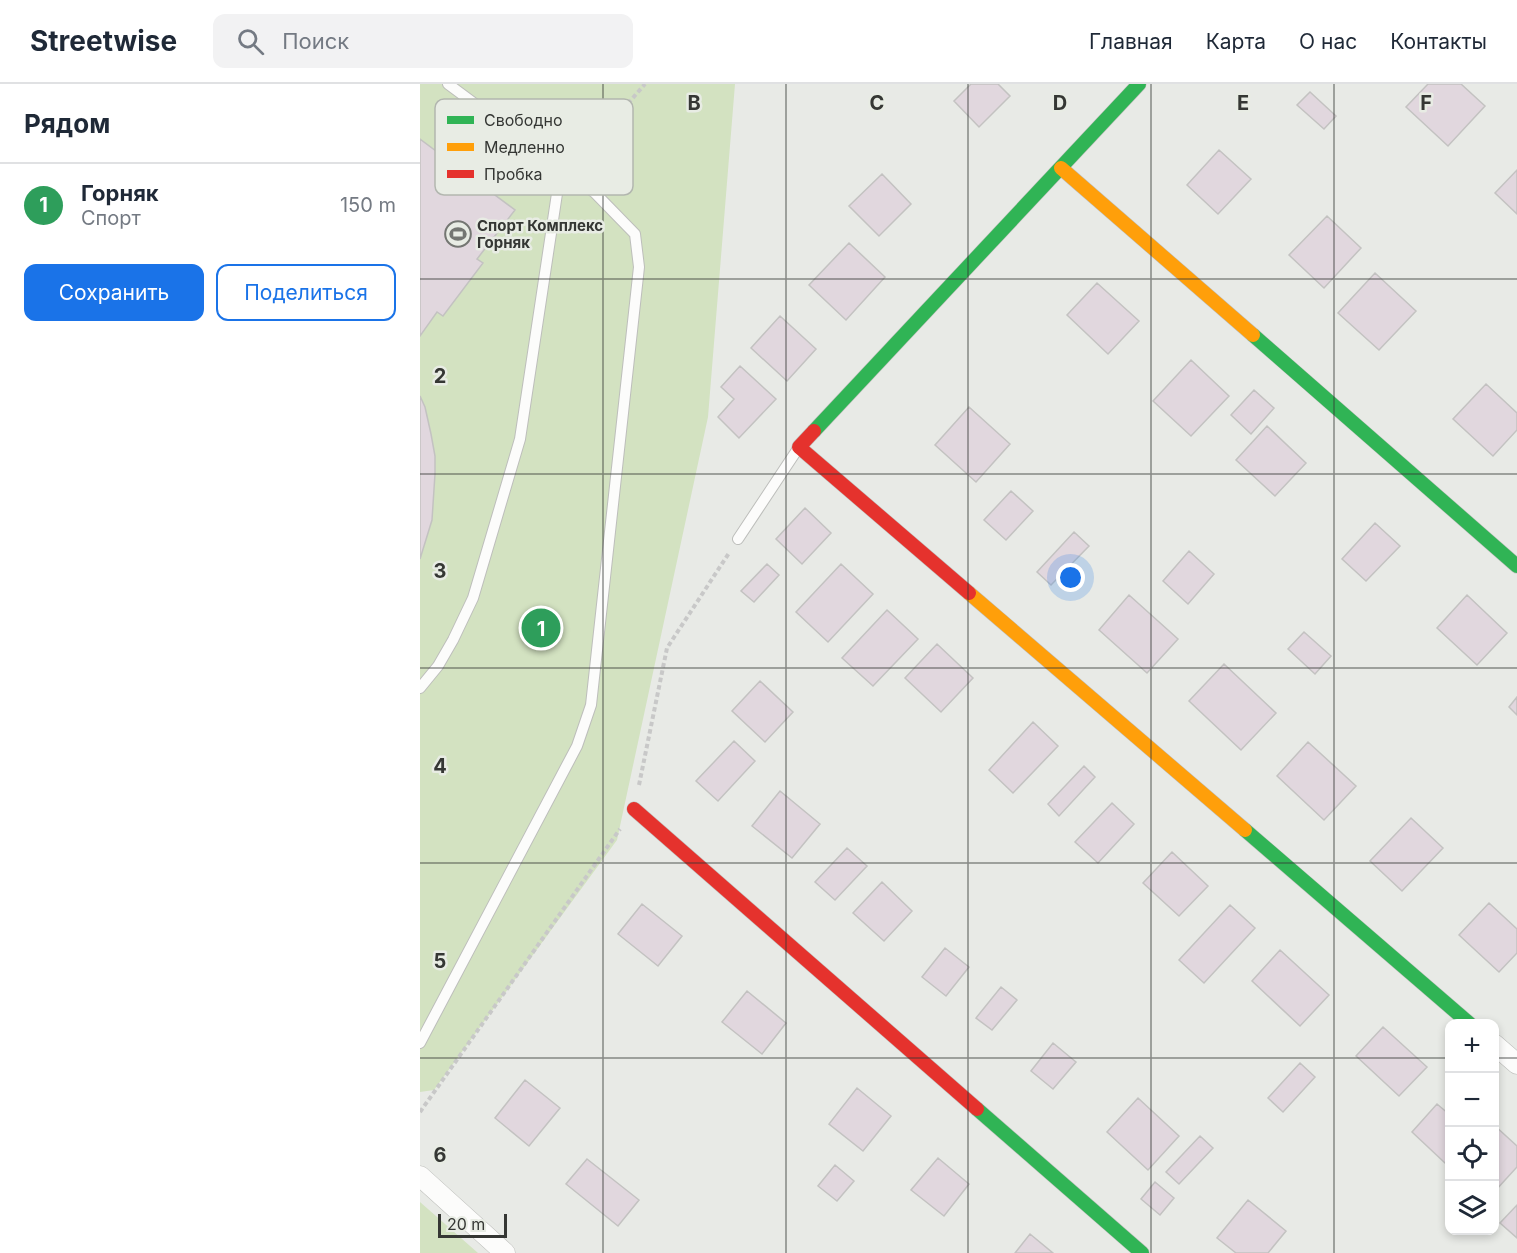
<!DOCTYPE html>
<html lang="ru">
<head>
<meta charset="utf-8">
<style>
	body { margin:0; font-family:Inter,sans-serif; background:#f2f2f3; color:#1f2937 }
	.controls { position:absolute; right:18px; bottom:18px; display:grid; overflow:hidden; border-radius:12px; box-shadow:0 3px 9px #0003 }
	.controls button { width:54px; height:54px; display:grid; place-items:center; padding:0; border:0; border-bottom:2px solid #e0e1e3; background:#fff; color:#1f2937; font:30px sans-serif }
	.scale { position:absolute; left:18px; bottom:15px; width:69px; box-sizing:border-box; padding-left:6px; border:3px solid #353734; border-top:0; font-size:16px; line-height:21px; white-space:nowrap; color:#353734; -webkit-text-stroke:4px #e8ece4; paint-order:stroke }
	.you { position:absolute; left:651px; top:494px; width:21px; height:21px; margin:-15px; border:4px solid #fff; border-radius:50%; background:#1a73e8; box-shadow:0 0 0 9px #1a73e833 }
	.badge { display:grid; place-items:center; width:39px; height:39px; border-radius:50%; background:#1a73e8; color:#fff; font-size:20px; font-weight:700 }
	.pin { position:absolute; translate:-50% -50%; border:3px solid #fff; box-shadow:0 2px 6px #0006 }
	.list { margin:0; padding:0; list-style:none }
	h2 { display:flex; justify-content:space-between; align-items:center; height:78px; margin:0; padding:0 24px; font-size:26px }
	h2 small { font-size:20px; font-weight:400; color:#747a83 }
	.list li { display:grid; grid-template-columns:39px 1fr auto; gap:18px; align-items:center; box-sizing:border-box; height:84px; padding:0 24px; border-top:2px solid #e0e1e3 }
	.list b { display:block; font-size:22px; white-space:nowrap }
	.list p { margin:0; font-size:20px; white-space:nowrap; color:#747a83 }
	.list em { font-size:20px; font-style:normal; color:#747a83 }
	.actions { display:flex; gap:12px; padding:18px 24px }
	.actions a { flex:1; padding:14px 0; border:2px solid #1a73e8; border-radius:12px; text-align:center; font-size:21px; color:#1a73e8 }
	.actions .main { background:#1a73e8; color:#fff }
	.icon { flex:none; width:33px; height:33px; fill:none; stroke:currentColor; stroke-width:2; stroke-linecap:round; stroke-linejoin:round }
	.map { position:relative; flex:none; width:1097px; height:1169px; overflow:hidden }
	header { display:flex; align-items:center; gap:36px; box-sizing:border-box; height:84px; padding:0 30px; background:#fff; border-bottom:2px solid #e0e1e3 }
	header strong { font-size:28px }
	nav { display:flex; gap:33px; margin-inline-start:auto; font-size:21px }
	.search { width:420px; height:54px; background:#f2f2f3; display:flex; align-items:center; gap:15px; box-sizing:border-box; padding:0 21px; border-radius:12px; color:#747a83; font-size:22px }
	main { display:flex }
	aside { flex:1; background:#fff }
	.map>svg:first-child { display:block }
	.green { fill:#d3e2c1 }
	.building { fill:#e1d7de; stroke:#c3c2c1; stroke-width:1.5 }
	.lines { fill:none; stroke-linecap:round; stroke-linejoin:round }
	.lane-casing { stroke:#bdbebb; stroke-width:12 }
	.street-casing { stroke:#bdbebb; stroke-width:21 }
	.fast-casing { stroke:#bdbebb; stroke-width:15 }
	.slow-casing { stroke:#bdbebb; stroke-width:15 }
	.jam-casing { stroke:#bdbebb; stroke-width:15 }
	.path { stroke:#c8c8c8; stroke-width:4; stroke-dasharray:4.5 3; stroke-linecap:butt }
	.lane { stroke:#fcfcfb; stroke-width:10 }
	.street { stroke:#fcfcfb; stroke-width:20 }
	.fast { stroke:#30b455; stroke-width:14 }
	.slow { stroke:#ff9f0a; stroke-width:14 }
	.jam { stroke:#e5322d; stroke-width:14 }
	.grid { fill:none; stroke:#353734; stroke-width:1.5; stroke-opacity:0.55 }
	.labels { text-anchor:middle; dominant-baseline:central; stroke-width:5; stroke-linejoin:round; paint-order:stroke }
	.poi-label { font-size:15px; font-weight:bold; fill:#353734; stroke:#e8ece4; text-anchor:start }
	.key { fill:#e8ece4; stroke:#b2b6af; stroke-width:1.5 }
	.key-label { font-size:16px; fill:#353734 }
	.grid-label { font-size:20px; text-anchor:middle; font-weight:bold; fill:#353734; stroke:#e8ece4; stroke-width:5; stroke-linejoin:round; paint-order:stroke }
</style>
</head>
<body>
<header>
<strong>Streetwise</strong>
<div class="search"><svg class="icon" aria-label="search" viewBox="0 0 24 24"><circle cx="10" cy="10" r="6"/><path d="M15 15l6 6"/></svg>Поиск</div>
<nav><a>Главная</a><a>Карта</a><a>О нас</a><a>Контакты</a></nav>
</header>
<main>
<aside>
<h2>Рядом<small></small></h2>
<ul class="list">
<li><span class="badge" style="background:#2e9e5b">1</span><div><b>Горняк</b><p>Спорт</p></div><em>150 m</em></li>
</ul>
<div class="actions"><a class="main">Сохранить</a><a>Поделиться</a></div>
</aside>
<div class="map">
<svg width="1097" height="1169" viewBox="0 0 1097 1169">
	<rect width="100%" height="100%" fill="#e8eae6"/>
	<path class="green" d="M0 0H315L288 333 197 756 14 1006 0 1008Z
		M0 1118 58 1169H0Z"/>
	<path class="building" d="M551 0H578L590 12 559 43 534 17Z
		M1008 0H1041L1065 22 1028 62 986 23Z
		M890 8 916 32 904 45 877 21Z
		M0 55 95 126 57 175 63 179 23 232 17 228 0 252Z
		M799 66 831 95 798 130 767 101Z
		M1097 86V130L1075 109Z
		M462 90 491 120 459 152 429 122Z
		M907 132 941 164 904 204 869 171Z
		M429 159 465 193 426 236 389 201Z
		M955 189 996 227 959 266 918 229Z
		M677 199 719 237 688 270 647 231Z
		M360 232 396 265 367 297 331 264Z
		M771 276 809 312 771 352 733 317Z
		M320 282 356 315 319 354 298 333 314 315 301 303Z
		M1066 300 1097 329V346L1073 372 1033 335Z
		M834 306 854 324 831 350 811 331Z
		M0 312 5 323 11 350 15 372V390L12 436 0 475Z
		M549 323 590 360 556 398 515 361Z
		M847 342 886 379 855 412 816 376Z
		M591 407 613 427 586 456 564 436Z
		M385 424 411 449 382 480 356 455Z
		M955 439 980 462 946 497 922 475Z
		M654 448 669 462 631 501 617 488Z
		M769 467 794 490 768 520 743 497Z
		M347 480 359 491 334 518 321 507Z
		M421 480 453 510 408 558 376 528Z
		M709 511 758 555 727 589 679 546Z
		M1047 511 1087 549 1057 581 1017 544Z
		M467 526 498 555 453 602 422 574Z
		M884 548 911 572 895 590 868 565Z
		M517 560 553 594 521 628 485 594Z
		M804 580 856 629 821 666 769 617Z
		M340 597 373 628 345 658 312 627Z
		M1097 613V631L1089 623Z
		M613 638 638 662 593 709 569 686Z
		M314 657 335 677 298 717 276 697Z
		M888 658 936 702 904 736 857 692Z
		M664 682 675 693 639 732 628 720Z
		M360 707 400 740 372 774 332 742Z
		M692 719 714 740 678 779 655 758Z
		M991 734 1023 764 982 807 950 777Z
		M427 764 447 782 415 816 395 798Z
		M752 768 788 802 759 832 723 799Z
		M462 798 492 827 464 857 433 829Z
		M1069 819 1097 845V869L1079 888 1039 851Z
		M222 820 262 852 238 882 198 850Z
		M810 821 835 844 784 899 759 876Z
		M525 864 549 883 526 912 502 893Z
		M860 866 909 911 880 942 832 897Z
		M581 903 597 916 572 946 556 934Z
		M327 907 366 939 342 970 302 938Z
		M963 943 1007 983 979 1012 936 972Z
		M633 959 656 978 633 1005 611 987Z
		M880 979 895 993 863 1028 848 1014Z
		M105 996 140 1024 109 1062 75 1034Z
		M437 1004 471 1032 443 1067 409 1040Z
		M718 1014 759 1052 728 1086 687 1048Z
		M1017 1020 1030 1031V1074L1025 1079 992 1048Z
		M1074 1041 1097 1062V1083L1075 1107Z
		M780 1052 793 1064 759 1100 746 1088Z
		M518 1074 549 1100 524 1132 491 1106Z
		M167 1075 219 1116 198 1142 146 1100Z
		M415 1081 434 1097 417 1117 398 1102Z
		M735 1098 754 1114 740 1131 721 1115Z
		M828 1116 866 1147 848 1169H816L797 1154Z
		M1097 1121V1154L1080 1139Z
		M610 1150 633 1169H595Z"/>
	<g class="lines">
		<g class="lane-casing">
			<path id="lane" d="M318 455 379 363
				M0 604 18 582 33 556 53 514 100 355 141 83
				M0 959 157 662 171 621 219 183 215 150 175 109 28 0"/>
		</g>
		<g class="street-casing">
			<path id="street" d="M1074 960 1097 980
				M0 1092 85 1169"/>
		</g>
		<g class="fast-casing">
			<path id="fast" d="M833 251 1097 482
				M394 347 719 0
				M825 746 1050 940
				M557 1025 722 1169"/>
		</g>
		<g class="slow-casing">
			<path id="slow" d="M641 84 833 251
				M549 509 825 746"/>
		</g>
		<g class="jam-casing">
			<path id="jam" d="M394 347 379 363 549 509
				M214 725 557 1025"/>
		</g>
		<path class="path" d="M161 78 191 39 225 0
			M219 701 247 564 309 469
			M0 1028 200 745"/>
		<use href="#lane" class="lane"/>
		<use href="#street" class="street"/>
		<use href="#fast" class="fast"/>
		<use href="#slow" class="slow"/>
		<use href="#jam" class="jam"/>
	</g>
	<path class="grid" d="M183 0V1169M366 0V1169M548 0V1169M731 0V1169M914 0V1169M0 195H1097M0 390H1097M0 584H1097M0 779H1097M0 974H1030M1074 974H1097"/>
	<defs>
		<g id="stadium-ring" transform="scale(1.35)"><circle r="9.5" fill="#e8ece4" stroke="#747672" stroke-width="1.5"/><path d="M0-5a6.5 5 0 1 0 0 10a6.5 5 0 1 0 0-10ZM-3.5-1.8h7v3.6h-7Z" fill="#747672"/></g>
	</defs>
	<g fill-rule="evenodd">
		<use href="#stadium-ring" x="38" y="150"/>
	</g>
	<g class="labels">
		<g class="poi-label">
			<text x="57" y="141">Спорт Комплекс<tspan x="57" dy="17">Горняк</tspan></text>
		</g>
	</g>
	<rect x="15" y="15" width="198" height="96" rx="9" class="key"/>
	<rect x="27" y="32" width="27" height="8" fill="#30b455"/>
	<rect x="27" y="59" width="27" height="8" fill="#ff9f0a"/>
	<rect x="27" y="86" width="27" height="8" fill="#e5322d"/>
	<g class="key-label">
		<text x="64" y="42">Свободно</text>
		<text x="64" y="69">Медленно</text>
		<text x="64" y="96">Пробка</text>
	</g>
	<g class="grid-label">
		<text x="274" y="26">B</text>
		<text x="457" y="26">C</text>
		<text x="640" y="26">D</text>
		<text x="823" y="26">E</text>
		<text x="1006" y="26">F</text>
		<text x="20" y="299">2</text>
		<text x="20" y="494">3</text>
		<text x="20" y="689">4</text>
		<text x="20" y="884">5</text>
		<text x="20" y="1078">6</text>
	</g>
</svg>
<div class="controls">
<button>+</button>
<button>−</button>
<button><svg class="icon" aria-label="locate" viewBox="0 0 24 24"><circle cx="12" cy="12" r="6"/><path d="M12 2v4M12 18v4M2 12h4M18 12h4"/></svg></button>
<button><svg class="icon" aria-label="layers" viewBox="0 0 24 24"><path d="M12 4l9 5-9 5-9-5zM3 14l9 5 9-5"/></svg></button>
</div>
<div class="scale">20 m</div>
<div class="you"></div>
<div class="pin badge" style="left:121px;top:544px;background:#2e9e5b">1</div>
</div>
</main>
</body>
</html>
